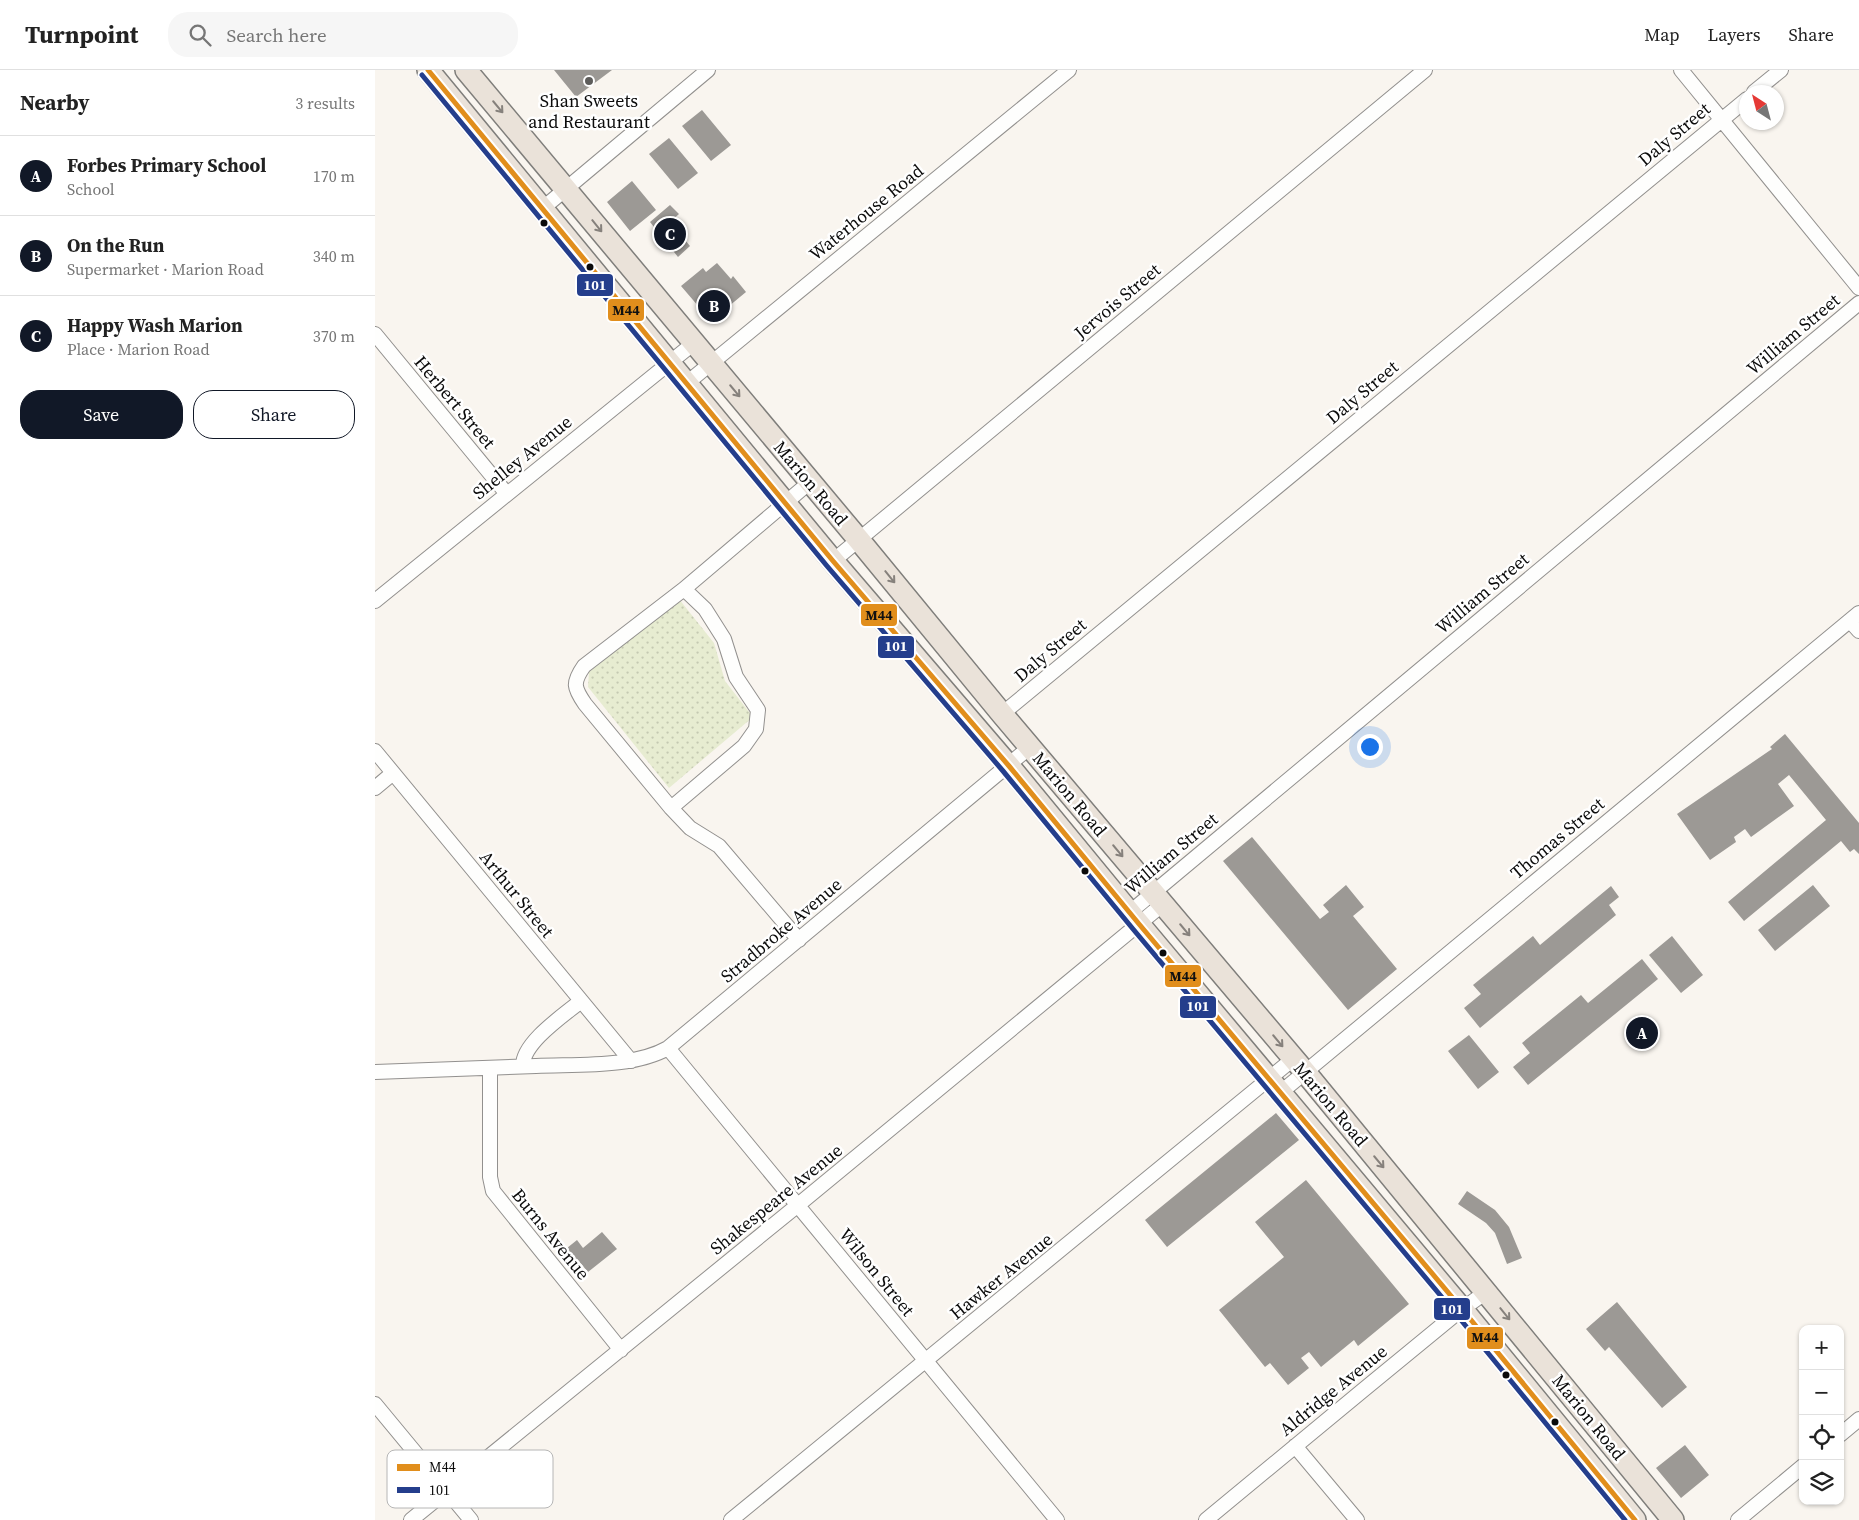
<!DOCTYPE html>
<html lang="en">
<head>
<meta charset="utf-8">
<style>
	body { margin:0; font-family:"Source Serif 4",serif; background:#f6f6f6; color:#222 }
	.controls { position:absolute; right:15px; bottom:15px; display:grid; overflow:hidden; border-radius:10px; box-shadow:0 1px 4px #0004 }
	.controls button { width:45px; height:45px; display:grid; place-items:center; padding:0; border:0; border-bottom:1px solid #e0e0e0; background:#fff; color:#222; font:25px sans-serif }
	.compass { position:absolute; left:1364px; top:15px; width:45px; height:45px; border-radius:50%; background:#fff; box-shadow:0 1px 4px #0004; rotate:324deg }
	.you { position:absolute; left:994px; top:676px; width:18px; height:18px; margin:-12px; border:4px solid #fff; border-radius:50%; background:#1a73e8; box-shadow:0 0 0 8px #1a73e833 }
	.badge { display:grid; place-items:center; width:32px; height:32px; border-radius:50%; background:#111827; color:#fff; font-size:16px; font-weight:700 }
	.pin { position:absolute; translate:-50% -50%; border:2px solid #fff; box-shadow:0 1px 5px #0006 }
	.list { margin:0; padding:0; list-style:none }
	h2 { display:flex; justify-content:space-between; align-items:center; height:65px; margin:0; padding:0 20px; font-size:21px }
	h2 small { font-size:16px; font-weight:400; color:#767676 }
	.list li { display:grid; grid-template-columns:32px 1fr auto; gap:15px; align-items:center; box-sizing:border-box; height:80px; padding:0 20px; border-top:1px solid #e0e0e0 }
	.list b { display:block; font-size:19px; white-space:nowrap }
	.list p { margin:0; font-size:16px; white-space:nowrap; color:#767676 }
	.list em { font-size:16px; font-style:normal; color:#767676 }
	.actions { display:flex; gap:10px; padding:15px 20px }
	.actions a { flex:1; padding:11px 0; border:1px solid #111827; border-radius:20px; text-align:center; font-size:18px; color:#111827 }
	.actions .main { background:#111827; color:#fff }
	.icon { flex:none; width:28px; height:28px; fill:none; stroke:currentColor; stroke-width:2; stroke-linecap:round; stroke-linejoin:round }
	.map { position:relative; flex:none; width:1484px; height:1450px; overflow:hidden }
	header { display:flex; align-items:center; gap:30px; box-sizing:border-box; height:70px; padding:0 25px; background:#fff; border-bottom:1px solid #e0e0e0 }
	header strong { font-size:24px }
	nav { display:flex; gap:28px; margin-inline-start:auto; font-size:18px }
	.search { width:350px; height:45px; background:#f6f6f6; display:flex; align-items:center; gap:12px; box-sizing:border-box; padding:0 18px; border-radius:20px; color:#767676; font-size:19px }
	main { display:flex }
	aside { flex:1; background:#fff }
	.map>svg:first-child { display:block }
	.park { fill:url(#park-dots) }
	.building { fill:#9c9995 }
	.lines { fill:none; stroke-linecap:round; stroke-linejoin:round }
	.street-casing { stroke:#92908e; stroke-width:16 }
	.primary-casing { stroke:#7f7e7b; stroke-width:24 }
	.street { stroke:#fefefd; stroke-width:14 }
	.primary { stroke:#eae2d9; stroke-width:21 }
	.bus-1-casing { stroke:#fff; stroke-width:9 }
	.bus-2-casing { stroke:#fff; stroke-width:9 }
	.bus-1 { stroke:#e18e1c; stroke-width:5 }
	.bus-2 { stroke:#243e8c; stroke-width:5 }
	.oneway { stroke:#86817c }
	.poi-dot { fill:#5e5d5b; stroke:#fff; stroke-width:2 }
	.bus-dot { fill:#0b0b0b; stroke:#fff; stroke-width:2 }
	.labels { text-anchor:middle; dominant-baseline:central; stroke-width:5; stroke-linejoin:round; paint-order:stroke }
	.poi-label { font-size:18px; fill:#0b0b0b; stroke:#fff }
	.street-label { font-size:18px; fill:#0b0b0b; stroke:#fff }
	.key { fill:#fff; stroke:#b6b6b6; stroke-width:1 }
	.key-label { font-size:14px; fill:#0b0b0b }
	.line-badge { stroke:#fff; stroke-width:2 }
	.badge-label { font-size:14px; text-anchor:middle; font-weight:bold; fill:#fff }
	.pale-badge-label { font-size:14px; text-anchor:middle; font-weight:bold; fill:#111 }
</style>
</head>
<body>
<header>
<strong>Turnpoint</strong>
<div class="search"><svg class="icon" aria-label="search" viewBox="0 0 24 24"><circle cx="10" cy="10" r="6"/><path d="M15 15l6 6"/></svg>Search here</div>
<nav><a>Map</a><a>Layers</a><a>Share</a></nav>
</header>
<main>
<aside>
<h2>Nearby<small>3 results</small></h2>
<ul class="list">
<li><span class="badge">A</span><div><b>Forbes Primary School</b><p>School</p></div><em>170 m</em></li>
<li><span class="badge">B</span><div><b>On the Run</b><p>Supermarket · Marion Road</p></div><em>340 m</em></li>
<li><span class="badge">C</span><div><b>Happy Wash Marion</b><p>Place · Marion Road</p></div><em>370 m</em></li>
</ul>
<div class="actions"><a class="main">Save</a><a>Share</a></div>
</aside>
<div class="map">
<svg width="1484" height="1450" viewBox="0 0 1484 1450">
	<defs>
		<pattern id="park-dots" width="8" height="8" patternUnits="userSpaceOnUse" patternTransform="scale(1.25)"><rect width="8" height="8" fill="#e7ecd1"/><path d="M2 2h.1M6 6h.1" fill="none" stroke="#c5c9b2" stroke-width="1.8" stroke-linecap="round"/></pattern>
	</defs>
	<rect width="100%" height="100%" fill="#f9f5ef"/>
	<path class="park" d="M304 529 339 573 350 611 378 647 294 718 213 617 214 602Z"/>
	<path class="building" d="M179 0H237L201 27Z
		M327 40 356 75 336 91 307 56Z
		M294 68 323 103 303 119 274 84Z
		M257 111 281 140 255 161 232 132Z
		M295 135 304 144 295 152 315 176 303 187 275 152Z
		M342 193 356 209 358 206 371 222 336 251 306 216 328 198 331 202Z
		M1410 664 1484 753V784L1479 779 1475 782 1466 771 1369 851 1353 832 1451 750 1414 705 1403 714 1419 736 1376 767 1370 759 1359 767 1361 772 1335 790 1302 744 1394 681 1397 679 1395 677Z
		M877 767 945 849 954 842 948 835 971 815 989 837 978 846 1022 899 973 940 848 791Z
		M1438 815 1455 836 1400 881 1383 860Z
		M1236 816 1244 827 1234 835 1241 845 1105 958 1089 938 1106 924 1098 915 1158 866 1165 875Z
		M1297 866 1328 905 1306 923 1274 885Z
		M1267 889 1283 909 1153 1015 1138 997 1155 983 1147 973 1206 925 1213 933Z
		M1094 965 1124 1002 1103 1019 1073 981Z
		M901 1043 924 1070 792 1177 770 1150Z
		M931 1110 1034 1234 983 1276 979 1270 946 1297 934 1282 926 1288 934 1298 913 1315 895 1293 890 1297 844 1240 909 1187 880 1152Z
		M1092 1121 1120 1140 1134 1157 1147 1188 1132 1194 1120 1163 1111 1153 1083 1134Z
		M227 1162 242 1179 213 1202 202 1189 197 1194 187 1182 202 1170 208 1178Z
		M1242 1232 1312 1317 1287 1338 1234 1277 1230 1281 1211 1259Z
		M1310 1375 1334 1405 1306 1428 1281 1398Z"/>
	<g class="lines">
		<g class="street-casing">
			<path id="street" d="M1306 0 1484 218
				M1379 22 1406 0
				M167 139 333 0
				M0 264 132 424
				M312 313 694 0
				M458 491 1050 0
				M0 531 319 273
				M1475 551 1484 561
				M627 644 1372 29
				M0 681 256 991
				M0 718 18 703
				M296 738 369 676 381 659 383 640 361 607 349 569 330 539 309 519
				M754 843 1484 233
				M424 870 344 776 315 758 296 738 210 634C199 618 197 613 209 596L309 519 435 412
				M293 978 682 1450
				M148 996C147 973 189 945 206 931
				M115 998V1107L118 1121 246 1280
				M0 1002C54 1000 107 998 161 996 202 994 258 998 293 978L655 677
				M905 1023 1484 543
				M0 1334 96 1450
				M1465 1365 1484 1349
				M920 1376 982 1450
				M36 1450 423 1135 788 834
				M356 1450 918 989
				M831 1450 987 1321 1082 1243 1111 1222
				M1363 1450 1428 1396"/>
		</g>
		<g class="primary-casing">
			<path id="primary" d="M53 0 458 491 634 696 764 854 1087 1239 1260 1450
				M91 0 484 470 627 644 930 1002 1298 1450"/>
		</g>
		<use href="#street" class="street"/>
		<use href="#primary" class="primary"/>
		<g class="bus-1-casing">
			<path id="bus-1" d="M53 0 458 491 634 696 764 854 1087 1239 1260 1450"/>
		</g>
		<g class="bus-2-casing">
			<path id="bus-2" d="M47 5 452 496 628 701 758 859 1081 1244 1250 1450"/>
		</g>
		<use href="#bus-1" class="bus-1"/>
		<use href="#bus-2" class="bus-2"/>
	</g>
	<defs><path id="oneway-shaft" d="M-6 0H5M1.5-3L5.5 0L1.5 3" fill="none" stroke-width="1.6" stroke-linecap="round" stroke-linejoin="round" transform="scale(1.25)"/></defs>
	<g class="oneway">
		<use href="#oneway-shaft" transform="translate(123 37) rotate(50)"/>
		<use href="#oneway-shaft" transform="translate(222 156) rotate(51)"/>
		<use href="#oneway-shaft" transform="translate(360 321) rotate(50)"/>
		<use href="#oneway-shaft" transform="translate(515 507) rotate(51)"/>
		<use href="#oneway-shaft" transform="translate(743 781) rotate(50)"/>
		<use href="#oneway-shaft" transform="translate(810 860) rotate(50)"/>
		<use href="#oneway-shaft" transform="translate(903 971) rotate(50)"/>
		<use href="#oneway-shaft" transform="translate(1004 1092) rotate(50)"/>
		<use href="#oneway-shaft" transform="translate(1130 1244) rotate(51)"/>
	</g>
	<circle class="poi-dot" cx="214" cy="11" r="5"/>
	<g class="bus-dot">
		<circle cx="169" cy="153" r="4.5"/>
		<circle cx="215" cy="197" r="4.5"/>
		<circle cx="710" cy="801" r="4.5"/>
		<circle cx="788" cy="883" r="4.5"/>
		<circle cx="1131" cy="1305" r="4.5"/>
		<circle cx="1180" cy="1352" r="4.5"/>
	</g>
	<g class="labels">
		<g class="poi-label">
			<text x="214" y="30">Shan Sweets<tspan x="214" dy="21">and Restaurant</tspan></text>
		</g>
		<g class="street-label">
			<text transform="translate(1299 64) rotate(-40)">Daly Street</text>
			<text transform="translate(491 142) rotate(-39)">Waterhouse Road</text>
			<text transform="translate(742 231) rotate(-40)">Jervois Street</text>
			<text transform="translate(1418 264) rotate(-40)">William Street</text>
			<text transform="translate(987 322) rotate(-40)">Daly Street</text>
			<text transform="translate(80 332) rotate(50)">Herbert Street</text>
			<text transform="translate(147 387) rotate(-39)">Shelley Avenue</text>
			<text transform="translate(436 413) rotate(50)">Marion Road</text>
			<text transform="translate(1107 523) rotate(-40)">William Street</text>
			<text transform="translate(675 580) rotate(-40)">Daly Street</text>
			<text transform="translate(695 724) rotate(50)">Marion Road</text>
			<text transform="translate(1182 768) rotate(-40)">Thomas Street</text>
			<text transform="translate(796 783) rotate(-40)">William Street</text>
			<text transform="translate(142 824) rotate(51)">Arthur Street</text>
			<text transform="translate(406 860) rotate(-40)">Stradbroke Avenue</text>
			<text transform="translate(956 1034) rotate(50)">Marion Road</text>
			<text transform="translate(401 1129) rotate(-39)">Shakespeare Avenue</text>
			<text transform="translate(176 1164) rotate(51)">Burns Avenue</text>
			<text transform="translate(502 1202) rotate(51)">Wilson Street</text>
			<text transform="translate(626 1206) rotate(-39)">Hawker Avenue</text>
			<text transform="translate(958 1320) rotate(-39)">Aldridge Avenue</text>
			<text transform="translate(1214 1347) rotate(51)">Marion Road</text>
		</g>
	</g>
	<rect x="12" y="1380" width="166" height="58" rx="8" class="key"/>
	<rect x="22" y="1394" width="23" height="7" fill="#e18e1c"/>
	<rect x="22" y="1417" width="23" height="6" fill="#243e8c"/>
	<g class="key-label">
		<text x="54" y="1402">M44</text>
		<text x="54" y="1425">101</text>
	</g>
	<g class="line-badge">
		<rect x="201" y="203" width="38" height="24" rx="5" fill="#243e8c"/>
		<rect x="232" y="228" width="38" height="24" rx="5" fill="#e18e1c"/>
		<rect x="485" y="533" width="38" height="24" rx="5" fill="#e18e1c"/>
		<rect x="502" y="565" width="38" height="24" rx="5" fill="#243e8c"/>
		<rect x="789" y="894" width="38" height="24" rx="5" fill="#e18e1c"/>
		<rect x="804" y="925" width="38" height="24" rx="5" fill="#243e8c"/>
		<rect x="1058" y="1227" width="38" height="24" rx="5" fill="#243e8c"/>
		<rect x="1091" y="1256" width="38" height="24" rx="5" fill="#e18e1c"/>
	</g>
	<g class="badge-label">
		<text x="220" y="220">101</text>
		<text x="521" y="581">101</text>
		<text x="823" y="941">101</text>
		<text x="1077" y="1244">101</text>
	</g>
	<g class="pale-badge-label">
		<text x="251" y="245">M44</text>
		<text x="504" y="550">M44</text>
		<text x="808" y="911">M44</text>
		<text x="1110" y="1272">M44</text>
	</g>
</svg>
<div class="controls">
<button>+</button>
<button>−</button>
<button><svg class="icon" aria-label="locate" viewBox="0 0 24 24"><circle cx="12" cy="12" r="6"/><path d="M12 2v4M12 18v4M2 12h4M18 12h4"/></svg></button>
<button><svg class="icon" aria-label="layers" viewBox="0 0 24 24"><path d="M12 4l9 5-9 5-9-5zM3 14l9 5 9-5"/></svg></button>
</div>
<svg class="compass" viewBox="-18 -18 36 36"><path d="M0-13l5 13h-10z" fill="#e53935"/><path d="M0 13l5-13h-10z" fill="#767676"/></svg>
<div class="you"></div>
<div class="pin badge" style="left:1267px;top:963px">A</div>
<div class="pin badge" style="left:339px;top:236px">B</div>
<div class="pin badge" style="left:295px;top:164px">C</div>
</div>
</main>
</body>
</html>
